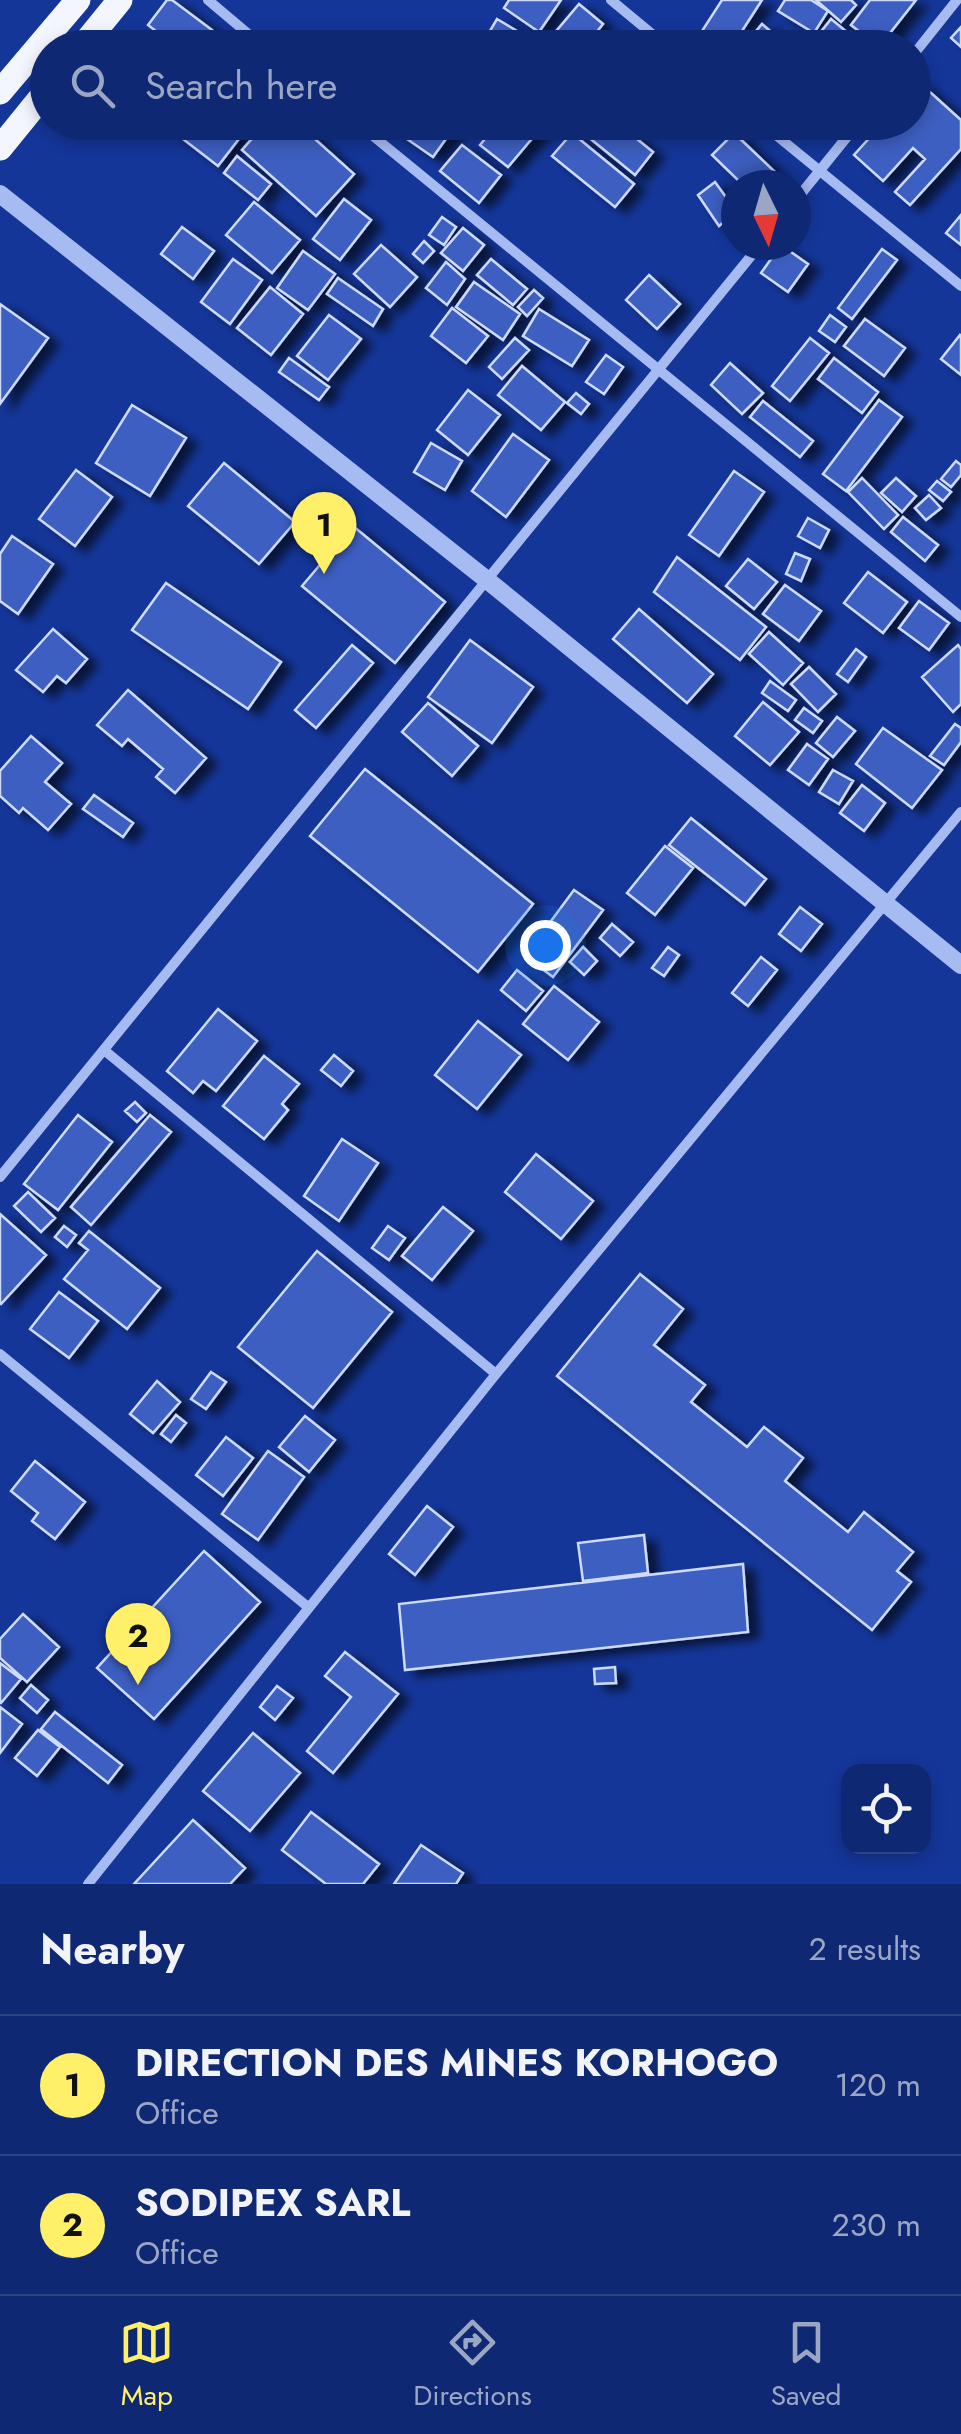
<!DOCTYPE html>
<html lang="en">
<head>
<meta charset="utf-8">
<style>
	body { margin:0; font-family:Jost,sans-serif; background:#1d347b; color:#f1f3f6 }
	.controls { position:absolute; right:30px; bottom:30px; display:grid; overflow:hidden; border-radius:20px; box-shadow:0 5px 15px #0003 }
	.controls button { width:90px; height:90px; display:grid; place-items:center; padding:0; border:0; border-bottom:2px solid #2f4485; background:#0f2873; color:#f1f3f6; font:50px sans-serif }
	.compass { position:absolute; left:721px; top:170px; width:90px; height:90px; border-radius:50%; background:#0f2873; box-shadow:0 5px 15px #0003; rotate:175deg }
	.you { position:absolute; left:545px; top:945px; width:35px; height:35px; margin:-25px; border:8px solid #fff; border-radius:50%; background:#1a73e8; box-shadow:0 0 0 15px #1a73e833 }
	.badge { display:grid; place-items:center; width:65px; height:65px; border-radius:50%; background:#ffef69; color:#111; font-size:32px; font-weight:700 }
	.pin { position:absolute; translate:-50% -82px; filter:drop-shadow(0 2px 5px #0008) }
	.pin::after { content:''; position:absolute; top:52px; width:35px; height:30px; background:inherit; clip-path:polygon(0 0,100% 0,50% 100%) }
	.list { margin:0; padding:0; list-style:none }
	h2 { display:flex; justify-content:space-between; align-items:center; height:130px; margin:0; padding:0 40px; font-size:42px }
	h2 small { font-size:32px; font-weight:400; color:#9ba6c4 }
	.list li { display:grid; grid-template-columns:65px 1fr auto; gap:30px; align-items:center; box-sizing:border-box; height:140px; padding:0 40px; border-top:2px solid #2f4485 }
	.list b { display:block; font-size:38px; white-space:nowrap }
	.list p { margin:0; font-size:32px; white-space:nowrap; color:#9ba6c4 }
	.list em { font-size:32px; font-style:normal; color:#9ba6c4 }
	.icon { flex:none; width:55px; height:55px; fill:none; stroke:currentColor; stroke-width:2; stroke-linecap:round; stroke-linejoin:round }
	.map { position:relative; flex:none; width:961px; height:1884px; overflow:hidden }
	.search { position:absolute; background:#0f2873; box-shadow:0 5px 15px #0003; left:30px; right:30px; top:30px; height:110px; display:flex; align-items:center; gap:25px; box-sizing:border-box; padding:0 35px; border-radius:55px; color:#9ba6c4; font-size:38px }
	.sheet { height:410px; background:#0f2873 }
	nav { display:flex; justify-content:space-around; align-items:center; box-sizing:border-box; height:140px; border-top:2px solid #2f4485; background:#0f2873; font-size:28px; color:#9ba6c4 }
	nav a { display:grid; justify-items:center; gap:5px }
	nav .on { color:#ffef69 }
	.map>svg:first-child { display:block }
	.building { fill:#3d5fc1; stroke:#cfdbfd; stroke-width:2.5; filter:url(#shadow) }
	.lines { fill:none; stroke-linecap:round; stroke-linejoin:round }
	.minor { stroke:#a7bbf3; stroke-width:10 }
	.tertiary { stroke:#a7bbf3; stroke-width:18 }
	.primary { stroke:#f3f5ff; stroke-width:25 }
</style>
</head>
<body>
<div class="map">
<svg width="961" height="1884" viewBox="0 0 961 1884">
	<defs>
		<filter id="shadow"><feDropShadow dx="11" dy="6" stdDeviation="5" flood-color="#0009"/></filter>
	</defs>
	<rect width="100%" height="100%" fill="#143699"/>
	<path class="building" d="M167 0H172L212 30 199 48H178L148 25Z
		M509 0H561L539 32 504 8Z
		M722 0H762L731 48 702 31Z
		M785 0H811L828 11 814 33 778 11Z
		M816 0H851L856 5 841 22Z
		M870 0H916L879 47 851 25Z
		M579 4 603 24 584 48H542Z
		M497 19 537 43 534 48 481 46Z
		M831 19 864 46 863 48H808Z
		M762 24 788 46 786 48H742Z
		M961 27V47L951 38Z
		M124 34 141 48H114Z
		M461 37 474 48H452Z
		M920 83 961 120V149L910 205 895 192 925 159 913 148 883 181 854 155 884 122H914V90Z
		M175 122H226L242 135 218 166 170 129Z
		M267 122H296L354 174 316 216 242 150Z
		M399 122H458L433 157 394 130Z
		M499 122H546L508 167 480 145Z
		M598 122H616L653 152 635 175 587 136Z
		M572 133 634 184 615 207 552 156Z
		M734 133 774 171 761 185H743L712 155Z
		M462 145 501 175 479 203 440 171Z
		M237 156 271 184 258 200 224 173Z
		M715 182 736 211 719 226 698 195Z
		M344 199 371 220 340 260 313 239Z
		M254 202 300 240 272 273 226 235Z
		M961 215V245L946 233Z
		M442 217 456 227 444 245 429 235Z
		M182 227 214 251 193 279 161 254Z
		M463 228 484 245 463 271 441 253Z
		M424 241 434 251 423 263 413 254Z
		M381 245 417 277 390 307 354 274Z
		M781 245 808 264 788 292 761 273Z
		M882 249 897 260 852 319 838 308Z
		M303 251 335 274 308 310 277 288Z
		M233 259 262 280 230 324 201 302Z
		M491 259 527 289 513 305 477 275Z
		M446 262 465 279 447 305 426 288Z
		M649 275 680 304 657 329 626 300Z
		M338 278 383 309 373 326 327 294Z
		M474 282 520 314 503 340 456 307Z
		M270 287 303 314 271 355 237 328Z
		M534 290 543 298 527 316 518 307Z
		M0 304 48 338 0 404Z
		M452 308 488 336 466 363 431 336Z
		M539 309 589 340 572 366 523 336Z
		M329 315 361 339 328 380 297 356Z
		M830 315 846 327 835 342 819 331Z
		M865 319 905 348 884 376 844 346Z
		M960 335 961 336V375L941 359Z
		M515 338 529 350 502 379 489 367Z
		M810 338 829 353 790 401 772 386Z
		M606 355 623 367 604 394 586 382Z
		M289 358 329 387 319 400 279 372Z
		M834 358 878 392 862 413 818 379Z
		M730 363 763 393 742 414 711 385Z
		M522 366 565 402 541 430 498 395Z
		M468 390 500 415 468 455 437 430Z
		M576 393 589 404 581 414 567 403Z
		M879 400 902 417 846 491 823 474Z
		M763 401 813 441 800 457 750 417Z
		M132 405 186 438 150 496 96 463Z
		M513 434 549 460 506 517 472 491Z
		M431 443 462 461 445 490 414 472Z
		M956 461 961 465V475L951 487 941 479Z
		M224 463 295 522 259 564 188 506Z
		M76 470 112 497 75 546 39 519Z
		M734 471 764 492 719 556 689 535Z
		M862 478 898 515 884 529 848 492Z
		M896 478 916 496 902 512 881 493Z
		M937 481 951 492 943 501 929 490Z
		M929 495 941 508 926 520 915 508Z
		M903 517 938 545 925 561 891 532Z
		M808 518 829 530 820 548 798 536Z
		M353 526 445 602 395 663 302 586Z
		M12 536 53 564 18 614 0 601V554Z
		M795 553 810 559 801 581 786 574Z
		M677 557 766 627 740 660 654 592Z
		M748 559 777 582 754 609 726 586Z
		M868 572 907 602 883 633 844 603Z
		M166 583 281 662 248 709 132 630Z
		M785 585 821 611 799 641 763 614Z
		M919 601 949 623 929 650 899 628Z
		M639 609 713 674 687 703 613 639Z
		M53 629 87 659 66 683 57 676 43 692 16 670Z
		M769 632 803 663 783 685 749 654Z
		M470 640 533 687 492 743 428 697Z
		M352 645 373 663 316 728 295 710Z
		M958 645 961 649V704L953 712 922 677Z
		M856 649 866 657 848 682 837 674Z
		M809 667 836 694 818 712 791 684Z
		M770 681 796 700 788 711 762 693Z
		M128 690 206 758 175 793 156 777 163 769 128 739 122 746 97 725Z
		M763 702 799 732 770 765 735 736Z
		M428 703 478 746 452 776 402 732Z
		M804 708 822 721 813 733 795 720Z
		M837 717 855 731 833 757 816 743Z
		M955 724 961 728V742L944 765 930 756Z
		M883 728 942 770 912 808 856 764Z
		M31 736 62 763 45 782 71 804 48 830 23 808 19 813 0 796V771Z
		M807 744 828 759 809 785 788 770Z
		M365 769 533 904 478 972 310 836Z
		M833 770 853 781 839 804 819 792Z
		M862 785 885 803 864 831 840 813Z
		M94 795 133 823 123 837 83 809Z
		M691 818 766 879 745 905 669 845Z
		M665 846 693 868 655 915 627 893Z
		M574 890 603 910 553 977 525 956Z
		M800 907 822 924 801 951 779 934Z
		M612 924 633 942 620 956 600 938Z
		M583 947 597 961 584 975 570 962Z
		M668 947 679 955 664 976 652 968Z
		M761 957 777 970 748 1006 732 993Z
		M517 970 543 991 526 1011 501 990Z
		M554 986 599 1022 568 1060 523 1024Z
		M218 1009 257 1041 216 1091 203 1081 193 1093 167 1071Z
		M478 1021 521 1055 477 1109 435 1075Z
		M334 1055 353 1071 341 1086 321 1070Z
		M264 1056 299 1084 282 1104 288 1110 264 1139 223 1106Z
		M135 1102 146 1113 137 1122 125 1111Z
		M78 1115 112 1142 58 1210 24 1184Z
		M150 1115 171 1132 91 1225 71 1207Z
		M342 1139 378 1163 339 1221 304 1196Z
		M536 1154 593 1201 561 1239 505 1192Z
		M28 1192 55 1218 41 1232 14 1206Z
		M443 1207 473 1231 432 1280 402 1256Z
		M0 1214 46 1255 1 1304 0 1303Z
		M64 1226 76 1235 67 1247 55 1237Z
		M388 1226 405 1238 389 1260 372 1248Z
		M89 1231 160 1288 127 1329 64 1279 88 1250 79 1243Z
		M317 1251 392 1312 313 1408 238 1347Z
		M640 1274 683 1309 654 1345 705 1385 691 1402 747 1447 764 1427 803 1458 785 1481 848 1532 864 1512 913 1552 897 1571 911 1582 872 1630 557 1376Z
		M59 1292 98 1321 69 1358 30 1329Z
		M211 1372 226 1382 206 1409 191 1399Z
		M157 1381 180 1402 153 1433 130 1414Z
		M176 1415 186 1423 171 1442 161 1434Z
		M305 1416 335 1440 309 1472 279 1447Z
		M226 1437 253 1458 223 1496 196 1475Z
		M268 1451 304 1477 258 1540 222 1514Z
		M35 1461 85 1502 55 1539 32 1521 38 1513 11 1491Z
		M427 1506 453 1527 415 1575 389 1554Z
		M644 1535 648 1573 583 1581 578 1543Z
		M204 1551 260 1602 154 1719 97 1668Z
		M743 1564 748 1632 405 1670 399 1604Z
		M23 1614 59 1647 27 1682 0 1658V1639Z
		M345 1652 398 1694 333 1773 307 1751 351 1697 325 1676Z
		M0 1663 21 1679 1 1703 0 1702Z
		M615 1667 616 1683 595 1684 594 1669Z
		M31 1685 48 1700 37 1713 20 1698Z
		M277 1686 293 1698 275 1720 260 1707Z
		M0 1707 22 1724 0 1753Z
		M55 1712 122 1765 108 1783 41 1729Z
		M38 1730 60 1747 37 1776 15 1758Z
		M253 1733 300 1773 250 1831 203 1791Z
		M311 1812 379 1864 363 1884H326L282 1850Z
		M193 1820 245 1868 230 1884H134Z
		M421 1845 463 1873 456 1884H394Z"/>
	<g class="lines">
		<path class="minor" d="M208 0 265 48
			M611 0 669 48
			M914 54 957 0
			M356 122 961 617
			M760 122 961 286
			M796 200 859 122
			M104 1050 496 1374
			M0 1177 760 245
			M0 1354 308 1607
			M88 1884 496 1374 961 812"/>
		<path class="tertiary" d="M0 194 487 580 961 965"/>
		<path class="primary" d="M81 48 120 0
			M0 92 78 0
			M0 148 48 89"/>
	</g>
</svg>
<div class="controls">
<button><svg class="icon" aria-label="locate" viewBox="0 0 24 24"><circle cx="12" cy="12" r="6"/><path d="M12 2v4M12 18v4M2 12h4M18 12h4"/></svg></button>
</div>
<svg class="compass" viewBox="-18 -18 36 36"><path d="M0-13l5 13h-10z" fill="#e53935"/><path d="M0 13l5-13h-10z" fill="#9ba6c4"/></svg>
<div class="you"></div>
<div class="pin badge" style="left:324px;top:574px">1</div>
<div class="pin badge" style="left:138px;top:1685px">2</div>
<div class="search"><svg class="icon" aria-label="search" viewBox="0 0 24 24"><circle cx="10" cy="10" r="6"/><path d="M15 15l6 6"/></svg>Search here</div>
</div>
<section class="sheet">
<h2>Nearby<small>2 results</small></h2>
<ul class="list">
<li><span class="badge">1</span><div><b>DIRECTION DES MINES KORHOGO</b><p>Office</p></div><em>120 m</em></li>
<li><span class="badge">2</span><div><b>SODIPEX SARL</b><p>Office</p></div><em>230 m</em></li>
</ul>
</section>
<nav>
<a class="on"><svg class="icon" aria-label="map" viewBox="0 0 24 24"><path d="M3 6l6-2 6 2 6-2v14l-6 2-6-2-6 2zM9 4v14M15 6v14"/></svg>Map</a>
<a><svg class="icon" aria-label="directions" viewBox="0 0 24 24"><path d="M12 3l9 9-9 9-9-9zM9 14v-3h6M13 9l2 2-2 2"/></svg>Directions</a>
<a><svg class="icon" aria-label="saved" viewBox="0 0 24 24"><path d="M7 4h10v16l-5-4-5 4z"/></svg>Saved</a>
</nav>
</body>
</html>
